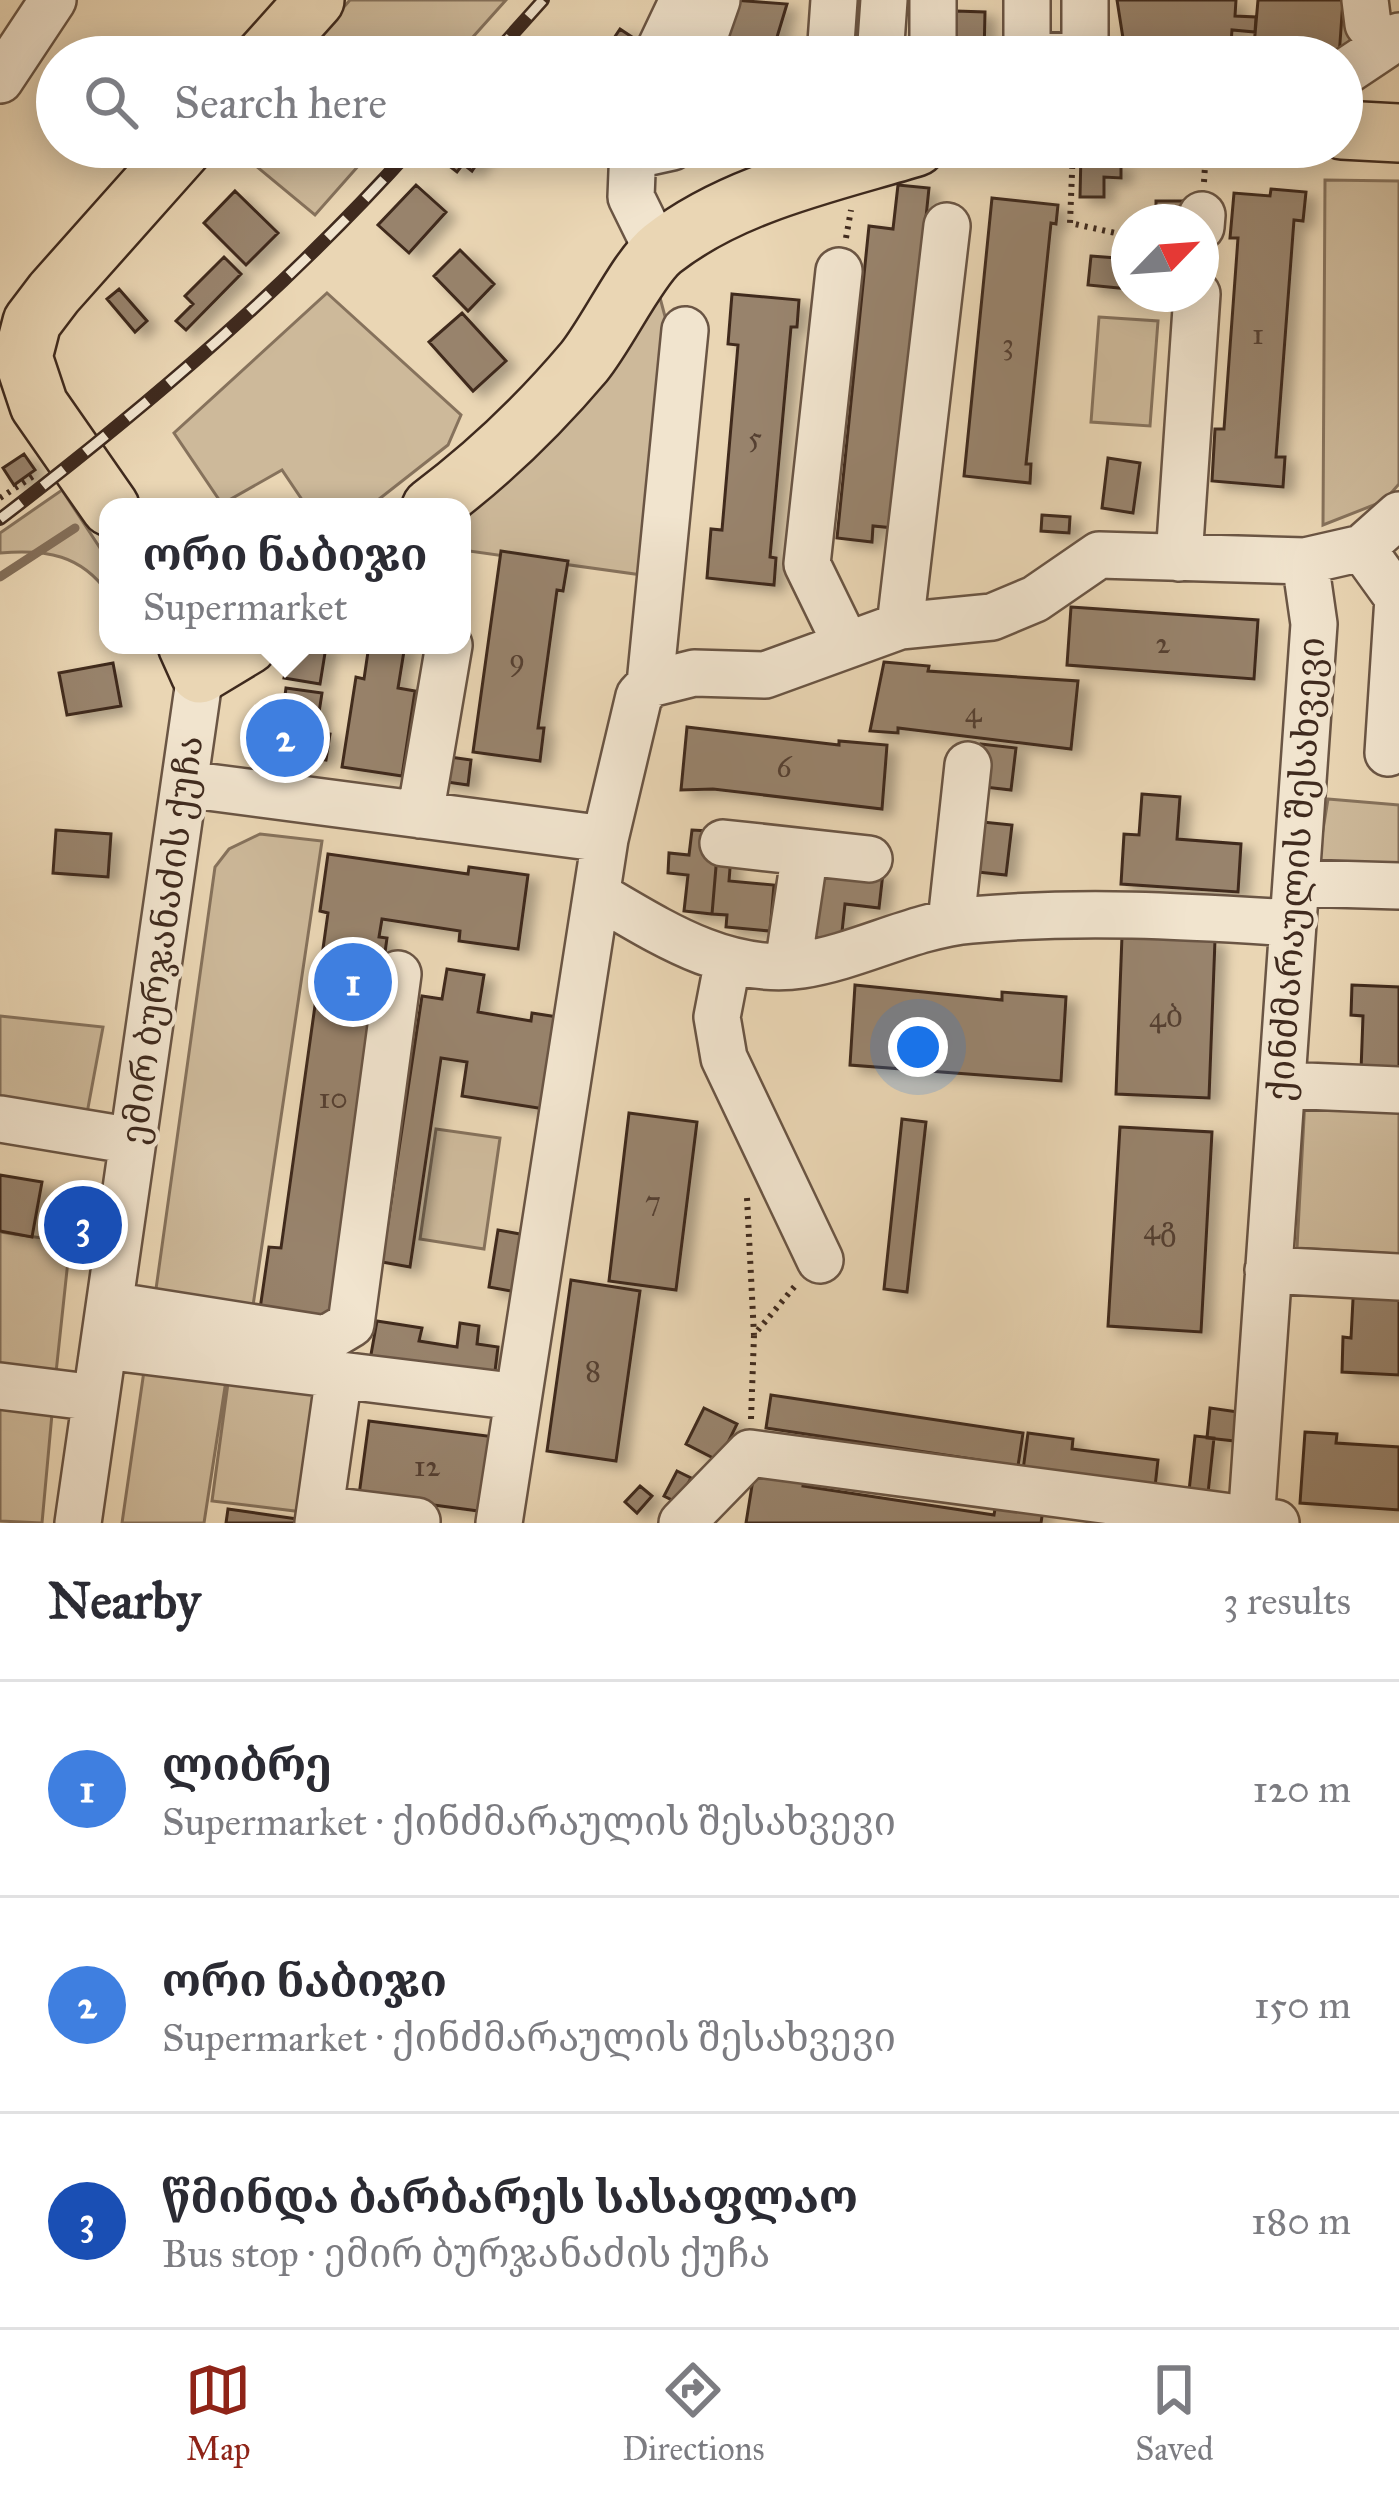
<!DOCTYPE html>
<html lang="en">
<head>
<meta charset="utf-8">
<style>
	body { margin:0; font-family:"IM FELL Great Primer","Noto Serif Georgian",serif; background:#f2f2f3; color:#2b2b33 }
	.compass { position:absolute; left:1111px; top:204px; width:108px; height:108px; border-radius:50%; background:#fff; box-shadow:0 6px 30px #0003; rotate:65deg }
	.you { position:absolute; left:918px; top:1047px; width:42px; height:42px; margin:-30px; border:9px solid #fff; border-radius:50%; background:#1a73e8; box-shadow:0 0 0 18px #1a73e833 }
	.badge { display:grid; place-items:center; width:78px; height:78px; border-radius:50%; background:#8f2418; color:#fff; font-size:39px; font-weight:700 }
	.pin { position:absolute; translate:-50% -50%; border:6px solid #fff; box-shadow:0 3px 12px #0006 }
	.popup { position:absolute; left:99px; top:498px; width:372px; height:156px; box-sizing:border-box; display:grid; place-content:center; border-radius:24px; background:#fff; filter:drop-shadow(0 3px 9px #0005); font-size:39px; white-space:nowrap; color:#7c7c81 }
	.popup b { font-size:45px; color:#2b2b33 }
	.popup::after { content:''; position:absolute; left:50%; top:100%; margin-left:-24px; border:24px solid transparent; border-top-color:#fff }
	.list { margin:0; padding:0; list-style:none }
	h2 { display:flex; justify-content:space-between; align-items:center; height:156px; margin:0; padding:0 48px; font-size:51px }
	h2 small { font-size:39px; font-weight:400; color:#7c7c81 }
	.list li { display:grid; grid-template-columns:78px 1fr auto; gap:36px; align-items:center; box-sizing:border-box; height:216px; padding:0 48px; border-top:3px solid #e1e1e2 }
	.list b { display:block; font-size:45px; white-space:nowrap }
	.list p { margin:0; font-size:39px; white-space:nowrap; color:#7c7c81 }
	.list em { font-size:39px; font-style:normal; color:#7c7c81 }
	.icon { flex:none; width:66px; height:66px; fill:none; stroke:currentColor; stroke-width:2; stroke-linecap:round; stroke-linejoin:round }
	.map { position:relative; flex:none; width:1399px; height:1523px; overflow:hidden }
	.search { position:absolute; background:#fff; box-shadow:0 6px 30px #0003; left:36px; right:36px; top:36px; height:132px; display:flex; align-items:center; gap:30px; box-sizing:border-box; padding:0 42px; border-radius:66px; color:#7c7c81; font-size:45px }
	.sheet { height:804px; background:#fff }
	nav { display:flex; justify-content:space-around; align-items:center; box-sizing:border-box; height:168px; border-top:3px solid #e1e1e2; background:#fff; font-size:33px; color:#7c7c81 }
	nav a { display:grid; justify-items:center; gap:6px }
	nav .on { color:#8f2418 }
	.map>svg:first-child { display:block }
	.green { fill:#cdb99a; stroke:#86725c; stroke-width:3 }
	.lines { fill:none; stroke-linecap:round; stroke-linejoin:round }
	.stream { stroke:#836e59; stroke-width:9 }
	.building { fill:#98836c; stroke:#3f2a1e; stroke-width:3; filter:url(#shadow) }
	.minor-casing { stroke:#6a5544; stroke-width:50 }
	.major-casing { stroke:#3f2a1e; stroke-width:62 }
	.path { stroke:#3f2a1e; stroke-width:6; stroke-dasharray:3 6; stroke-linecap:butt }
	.minor { stroke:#f1e4ce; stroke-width:45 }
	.major { stroke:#ead6b4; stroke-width:57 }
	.rail-casing { stroke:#3f2a1e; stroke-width:14 }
	.rail { stroke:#f1e4ce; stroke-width:9; stroke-dasharray:27; stroke-linecap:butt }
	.labels { text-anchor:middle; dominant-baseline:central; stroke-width:9; stroke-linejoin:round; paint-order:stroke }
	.number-label { font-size:30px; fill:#554032 }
	.street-label { font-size:36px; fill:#3f2a1e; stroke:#f1e4ce }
</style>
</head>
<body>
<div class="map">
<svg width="1399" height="1523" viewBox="0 0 1399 1523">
	<defs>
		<filter id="shadow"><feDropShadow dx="10" dy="6" stdDeviation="6" flood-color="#0004"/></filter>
	</defs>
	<rect width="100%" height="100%" fill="#ead6b4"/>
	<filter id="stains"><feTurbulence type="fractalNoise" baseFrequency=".00167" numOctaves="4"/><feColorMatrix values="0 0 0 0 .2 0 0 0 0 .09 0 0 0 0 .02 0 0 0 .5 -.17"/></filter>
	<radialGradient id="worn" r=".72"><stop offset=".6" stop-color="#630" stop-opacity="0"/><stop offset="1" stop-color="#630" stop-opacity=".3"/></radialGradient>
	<path class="green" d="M350 0H506L455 57H300Z
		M233 147H375L315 215Z
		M1325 180 1399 181V484L1384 501 1323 525Z
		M655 279 670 335 642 575 462 550V507Z
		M327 293 461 415 448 445 369 507H307L282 470 222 504 174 433Z
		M1099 317 1158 321 1150 426 1091 422Z
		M62 490 102 551 108 593C81 555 47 549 0 553V533Z
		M1328 799 1399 805V870L1317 866Z
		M260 834 322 841 251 1319 183 1307 156 1289 215 867 229 849Z
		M0 1016 103 1027 85 1124 0 1110Z
		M1305 1099 1399 1104V1254L1297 1248Z
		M436 1129 500 1138 484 1249 420 1239Z
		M0 1232 70 1242 55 1382 0 1375Z
		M145 1364 227 1374 204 1523H122Z
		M228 1383 317 1393 303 1512 212 1501Z
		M0 1397 53 1403 42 1523 0 1521Z"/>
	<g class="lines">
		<path class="stream" d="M0 577 75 528"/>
	</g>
	<path class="building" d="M733 0 787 4 771 57H716Z
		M1117 0H1236L1235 16 1256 17 1255 32 1232 30 1230 57 1125 51Z
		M1258 0H1343L1339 57H1253Z
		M956 11 985 12 984 57H956Z
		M620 29 641 43 632 57 608 47Z
		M455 147H471L483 155 472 171 463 164 457 172 444 162Z
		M1081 153H1104V164L1121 165V178L1104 177V197H1080Z
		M416 185 446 212 409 253 378 225Z
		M898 185 929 188 894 528 873 526 872 542 837 538 869 226 893 229Z
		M1271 189 1306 192 1303 221 1294 220 1276 457H1285L1283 487 1212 481 1215 429H1224L1238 238H1230L1234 193 1270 196Z
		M235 191 278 233 246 265 204 223Z
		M992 198 1058 205 1056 224 1051 223 1026 464H1031L1030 483 964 476Z
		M1156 201H1187V222L1156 221Z
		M460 250 494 284 468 311 434 276Z
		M1091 256 1129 259V289L1088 285Z
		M224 257 241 274 186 330 176 321 193 304 185 296Z
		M119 289 147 321 135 332 107 299Z
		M732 294 799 300 797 327H791L770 557 776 558 774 585 707 578 711 529 722 530 738 345 728 344Z
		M462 313 506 361 473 391 429 342Z
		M24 454 35 470 14 485 3 468Z
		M1108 458 1140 463 1133 513 1102 508Z
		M1042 515 1070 517 1069 533 1041 531Z
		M501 551 568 561 563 591 557 590 538 728H544L540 761 473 752Z
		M1071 607 1258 620 1254 679 1067 665Z
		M291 645 326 647 320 684 284 678Z
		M369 645H405L398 688 415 691 402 776 342 767 356 677 364 679Z
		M884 662 929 666 928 671 1078 681 1071 749 898 728V733L870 731Z
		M113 663 121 706 67 715 59 673Z
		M286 688 322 693 316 732 330 734 326 760 277 753Z
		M687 727 839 745V741L887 745 882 809 713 789 681 790Z
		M981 744 1016 748 1011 790 976 786Z
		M436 755 471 760 468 785 433 780Z
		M1142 794 1180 797 1177 839 1241 844 1238 892 1121 884 1124 834 1139 835Z
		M973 821 1012 825 1006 875 968 871Z
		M56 830 111 834 108 877 53 873Z
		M692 830 708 831 717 855 712 914 684 911 688 875 668 873 669 853 689 855Z
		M328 854 468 874 469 867 528 875 518 949 459 941 460 931 382 919 379 937 387 938 343 1255 339 1320 260 1309 269 1247 281 1248 328 913 320 911Z
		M717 855 731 856 729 881 774 885 770 931 726 927 727 915 712 914Z
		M811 865 883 873 879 908 845 904 841 941 803 936Z
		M1122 936 1215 940 1209 1098 1116 1094Z
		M447 969 484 975 478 1012 531 1021 532 1013 564 1018 551 1110 462 1096 467 1062 441 1058 410 1267 382 1262 422 996 442 999Z
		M855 985 1002 1000V992L1066 997 1061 1081 850 1065Z
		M1352 985 1399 987V1073L1361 1071 1363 1016 1351 1015Z
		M629 1113 697 1122 676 1290 609 1281Z
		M902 1119 926 1122 907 1292 884 1289Z
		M1120 1127 1212 1132 1201 1332 1108 1326Z
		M0 1175 42 1182 32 1237 0 1231Z
		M498 1230 531 1236 522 1293 489 1287Z
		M571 1280 640 1291 616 1461 547 1451Z
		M1354 1280 1399 1283V1375L1342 1372 1343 1337 1351 1338Z
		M377 1321 422 1328 419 1341 457 1347 460 1323 479 1326 477 1344 498 1347 494 1379 370 1360Z
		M771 1395 1023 1433 1018 1466 766 1428Z
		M704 1408 737 1424 719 1461 686 1444Z
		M1210 1408 1238 1412 1235 1441 1207 1438Z
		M369 1421 495 1437 486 1512 359 1495Z
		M1305 1432 1337 1434 1336 1443 1399 1447V1510L1300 1503Z
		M1028 1433 1073 1439 1072 1449 1158 1460 1155 1487 1023 1470Z
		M1195 1436 1214 1438 1208 1493 1189 1491Z
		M755 1467 805 1474 803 1486 994 1515 996 1503 1043 1510 1041 1523H746Z
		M677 1471 691 1478 678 1503 664 1496Z
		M640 1486 652 1496 637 1513 625 1502Z
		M228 1509 304 1520 303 1523H226Z"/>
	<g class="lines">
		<g class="minor-casing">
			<path id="minor" d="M1027 0V55L1087 57
				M1085 0V56
				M1365 0 1368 24 1385 45
				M656 57 683 0
				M697 57 717 0
				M830 57 834 0
				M880 57 884 0
				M933 57V0
				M1342 74 1399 36
				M0 80 53 0
				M633 147 631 197 658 252
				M631 156 672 147
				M1201 227 1202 215
				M839 271 807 564 846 644
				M1362 548 1398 598 1388 753
				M1179 558 1197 294
				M900 626 947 226
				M650 684 685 330
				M185 784 605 839
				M420 815 449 645
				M723 843 869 859
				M1296 883 1399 886
				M597 895C659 931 726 976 802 965 860 956 913 925 971 920 1082 910 1182 916 1293 923
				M951 922 968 765
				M728 960 717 1017 724 1058 820 1260
				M788 965 805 852
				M1282 1085 1399 1090
				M0 1119 133 1141
				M1268 1270 1399 1277
				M110 1305 326 1339 351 1324 398 974
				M104 1346 518 1397
				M0 1386 96 1398
				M320 1509 417 1521
				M78 1523 200 674
				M318 1523 339 1375
				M499 1523 605 839 639 696 650 684 694 673 765 675 900 626 992 617 1035 599 1099 555 1305 561 1362 548 1399 515
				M682 1523 750 1453 1276 1523
				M1251 1523 1314 624 1305 561"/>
		</g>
		<g class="major-casing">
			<path id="major" d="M264 57 315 0
				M1342 130 1399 133
				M110 507 39 405 23 357 32 322 54 293 184 147
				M431 507C486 466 540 414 584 362 607 334 638 268 662 249 733 193 830 173 916 147
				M187 645 200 674 248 645"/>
		</g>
		<path class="path" d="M1073 148 1070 223 1129 236
			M1204 182 1206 150
			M846 238 851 210
			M0 498 35 475
			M747 1198 754 1335
			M751 1419 754 1335 795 1286"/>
		<use href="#minor" class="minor"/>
		<use href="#major" class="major"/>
		<g class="rail-casing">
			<path id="rail" d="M492 57 543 0
				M0 519C146 407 290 285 413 147"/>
		</g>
		<use href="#rail" class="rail"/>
	</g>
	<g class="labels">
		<g class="number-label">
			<text x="1258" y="334">1</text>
			<text x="1008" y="344">3</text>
			<text x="755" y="437">5</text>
			<text x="1163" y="643">2</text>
			<text x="517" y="659">9</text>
			<text x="973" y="712">4</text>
			<text x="784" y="767">6</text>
			<text x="1166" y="1017">4ბ</text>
			<text x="333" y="1098">10</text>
			<text x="653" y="1201">7</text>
			<text x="1160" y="1229">4გ</text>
			<text x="593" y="1371">8</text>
			<text x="427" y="1466">12</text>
		</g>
		<g class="street-label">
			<text transform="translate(1296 869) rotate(-86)">ქინძმარაულის შესახვევი</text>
			<text transform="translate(162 940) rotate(-82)">ემირ ბურჯანაძის ქუჩა</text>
		</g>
	</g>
	<rect width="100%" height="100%" filter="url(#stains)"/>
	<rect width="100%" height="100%" fill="url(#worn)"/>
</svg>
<svg class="compass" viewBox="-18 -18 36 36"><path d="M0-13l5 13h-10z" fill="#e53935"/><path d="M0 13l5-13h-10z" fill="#7c7c81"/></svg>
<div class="you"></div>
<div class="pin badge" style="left:353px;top:982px;background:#3f7fe0">1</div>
<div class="pin badge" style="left:285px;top:738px;background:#3f7fe0">2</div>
<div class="popup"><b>ორი ნაბიჯი</b>Supermarket</div>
<div class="pin badge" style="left:83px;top:1225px;background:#1a4fb4">3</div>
<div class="search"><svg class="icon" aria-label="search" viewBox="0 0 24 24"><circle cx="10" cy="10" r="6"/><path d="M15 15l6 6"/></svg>Search here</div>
</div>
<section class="sheet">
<h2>Nearby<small>3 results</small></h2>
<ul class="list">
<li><span class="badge" style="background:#3f7fe0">1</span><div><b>ლიბრე</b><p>Supermarket · ქინძმარაულის შესახვევი</p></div><em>120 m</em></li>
<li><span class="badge" style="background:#3f7fe0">2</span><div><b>ორი ნაბიჯი</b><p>Supermarket · ქინძმარაულის შესახვევი</p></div><em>150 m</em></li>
<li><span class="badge" style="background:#1a4fb4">3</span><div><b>წმინდა ბარბარეს სასაფლაო</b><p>Bus stop · ემირ ბურჯანაძის ქუჩა</p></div><em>180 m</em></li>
</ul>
</section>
<nav>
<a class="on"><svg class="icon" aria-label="map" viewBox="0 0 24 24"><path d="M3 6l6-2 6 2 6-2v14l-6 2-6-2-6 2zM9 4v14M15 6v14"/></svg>Map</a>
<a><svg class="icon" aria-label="directions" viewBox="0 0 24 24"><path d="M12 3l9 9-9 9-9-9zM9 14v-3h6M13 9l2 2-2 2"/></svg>Directions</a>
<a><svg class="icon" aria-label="saved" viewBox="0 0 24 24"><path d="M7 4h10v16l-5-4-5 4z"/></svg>Saved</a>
</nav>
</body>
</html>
